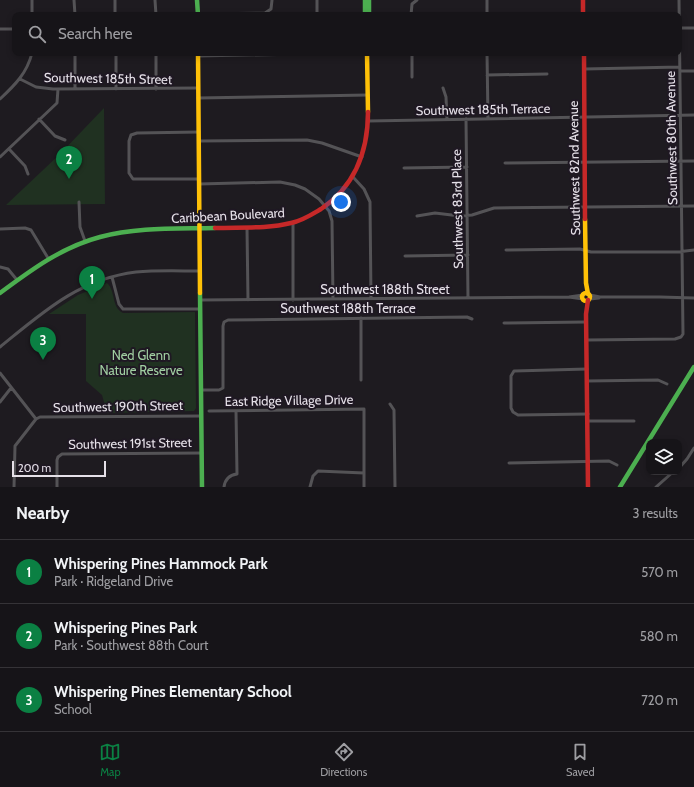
<!DOCTYPE html>
<html lang="en">
<head>
<meta charset="utf-8">
<style>
	body { margin:0; font-family:Cabin,sans-serif; background:#1f1d21; color:#f1f3f6 }
	.controls { position:absolute; right:12px; bottom:12px; display:grid; overflow:hidden; border-radius:8px; box-shadow:0 2px 6px #0003 }
	.controls button { width:36px; height:36px; display:grid; place-items:center; padding:0; border:0; border-bottom:1px solid #353337; background:#161418; color:#f1f3f6; font:20px sans-serif }
	.scale { position:absolute; left:12px; bottom:10px; width:94px; box-sizing:border-box; padding-left:4px; border:2px solid #e5e0e8; border-top:0; font-size:11px; line-height:14px; white-space:nowrap; color:#e5e0e8; -webkit-text-stroke:3px #1f1823; paint-order:stroke }
	.you { position:absolute; left:341px; top:202px; width:14px; height:14px; margin:-10px; border:3px solid #fff; border-radius:50%; background:#1a73e8; box-shadow:0 0 0 6px #1a73e833 }
	.badge { display:grid; place-items:center; width:26px; height:26px; border-radius:50%; background:#0b8043; color:#fff; font-size:13px; font-weight:700 }
	.pin { position:absolute; translate:-50% -33px; filter:drop-shadow(0 1px 2px #0008) }
	.pin::after { content:''; position:absolute; top:21px; width:14px; height:12px; background:inherit; clip-path:polygon(0 0,100% 0,50% 100%) }
	.list { margin:0; padding:0; list-style:none }
	h2 { display:flex; justify-content:space-between; align-items:center; height:52px; margin:0; padding:0 16px; font-size:17px }
	h2 small { font-size:13px; font-weight:400; color:#9e9ea2 }
	.list li { display:grid; grid-template-columns:26px 1fr auto; gap:12px; align-items:center; box-sizing:border-box; height:64px; padding:0 16px; border-top:1px solid #353337 }
	.list b { display:block; font-size:15px; white-space:nowrap }
	.list p { margin:0; font-size:13px; white-space:nowrap; color:#9e9ea2 }
	.list em { font-size:13px; font-style:normal; color:#9e9ea2 }
	.icon { flex:none; width:22px; height:22px; fill:none; stroke:currentColor; stroke-width:2; stroke-linecap:round; stroke-linejoin:round }
	.map { position:relative; flex:none; width:694px; height:487px; overflow:hidden }
	.search { position:absolute; background:#161418; box-shadow:0 2px 6px #0003; left:12px; right:12px; top:12px; height:44px; display:flex; align-items:center; gap:10px; box-sizing:border-box; padding:0 14px; border-radius:8px; color:#9e9ea2; font-size:15px }
	.sheet { height:244px; background:#161418 }
	nav { display:flex; justify-content:space-around; align-items:center; box-sizing:border-box; height:56px; border-top:1px solid #353337; background:#161418; font-size:11px; color:#9e9ea2 }
	nav a { display:grid; justify-items:center; gap:2px }
	nav .on { color:#0b8043 }
	.map>svg:first-child { display:block }
	.green { fill:#203121 }
	.lines { fill:none; stroke-linecap:round; stroke-linejoin:round }
	.street { stroke:#545356; stroke-width:3 }
	.fast { stroke:#4caf50; stroke-width:4.5 }
	.slow { stroke:#ffc107; stroke-width:4.5 }
	.jam { stroke:#c62828; stroke-width:4.5 }
	.labels { text-anchor:middle; dominant-baseline:central; stroke-width:4; stroke-linejoin:round; paint-order:stroke }
	.street-label { font-size:13px; fill:#e5e0e8; stroke:#1f1823 }
	.park-label { font-size:13px; fill:#a0cea1; stroke:#1f1823 }
</style>
</head>
<body>
<div class="map">
<svg width="694" height="487" viewBox="0 0 694 487">
	<rect width="100%" height="100%" fill="#1e1b20"/>
	<path class="green" d="M104 108 105 204 6 205 60 154Z
		M107 283C116 291 111 307 123 313L195 312 196 408 194 411 107 413 102 395 86 381V314H49L78 295Z"/>
	<g class="lines">
		<path class="street" d="M32 0V15
			M74 0 75 15
			M115 0V15
			M155 0 156 15
			M317 0V15
			M487 0V15
			M198 14 265 13 271 9 272 0
			M411 15 412 4 417 0
			M680 28H694
			M0 29H15
			M75 53V89
			M116 53V89
			M156 53V89
			M412 53V77
			M487 53 488 119
			M198 56 349 53
			M584 69 680 67
			M680 71H694
			M487 75 547 74
			M20 79 36 87 53 89 198 88
			M443 88 446 97 447 119
			M198 98 368 95
			M0 99C15 85 27 73 32 53
			M39 119 55 136 65 140
			M466 119 468 298
			M368 121 694 115
			M199 132 137 133 131 135 129 141V173L133 179H199
			M199 141 307 140 322 143 362 157
			M9 149 25 166 28 174
			M0 157 57 103 58 89
			M505 163 694 161
			M404 168 467 167
			M353 177 364 189 370 202 371 299
			M199 184 280 182 295 185 305 189 319 199 329 211 332 221 333 299
			M79 202 80 227 85 241
			M417 216 435 213 460 216 472 215 494 208 694 206
			M293 223V300
			M247 228 248 300
			M0 229 25 228 31 230 48 258
			M506 250 580 249 591 252H677L694 250
			M405 256 468 255
			M0 267 8 269 17 280
			M112 277 119 304 123 309H200
			M590 295 600 297H660L694 298
			M569 297 583 299
			M590 299 599 298
			M200 300 569 297 583 295
			M361 318V380
			M504 323 586 322
			M587 340 675 339 681 337 683 334 679 0
			M0 347C43 312 79 279 136 272 157 270 179 271 200 271
			M587 369 514 371 511 376V408L513 412 518 415 588 414
			M0 373 36 419
			M587 381 658 380 667 384
			M201 390H219L223 388V326L224 322 228 320 467 317 472 319
			M0 402 11 388
			M390 404 394 410 395 487
			M209 411 364 409V487
			M36 419 40 417 201 416
			M588 421H634
			M509 463 609 461 617 465
			M679 468 687 459 694 448
			M14 487 15 446 36 419
			M57 487V460L58 457 62 454 202 453
			M224 487C225 479 230 475 237 474L236 411
			M310 487 313 476 318 471 364 473
			M656 487 673 472"/>
		<path class="fast" d="M197 0 198 15
			M365 0V15
			M369 0V15
			M0 293C31 270 62 247 100 237 137 227 177 229 215 228
			M200 293 202 487
			M620 487 694 367"/>
		<path class="slow" d="M198 53 200 293
			M367 53 368 112
			M585 219 586 283 588 294
			M582 297a4 4 0 1 1 8 0a4 4 0 1 1-8 0Z"/>
		<path class="jam" d="M583 0V15
			M584 53 585 219
			M215 228C240 227 267 229 291 223 302 221 311 215 321 209 355 186 368 153 368 112
			M588 300 586 314 588 487"/>
	</g>
	<g class="labels">
		<g class="street-label">
			<text transform="translate(108 78) rotate(1)">Southwest 185th Street</text>
			<text transform="translate(483 109) rotate(-1)">Southwest 185th Terrace</text>
			<text transform="translate(671 138) rotate(-91)">Southwest 80th Avenue</text>
			<text transform="translate(574 168) rotate(-91)">Southwest 82nd Avenue</text>
			<text transform="translate(457 209) rotate(-91)">Southwest 83rd Place</text>
			<text transform="translate(228 215) rotate(-3)">Caribbean Boulevard</text>
			<text x="385" y="289">Southwest 188th Street</text>
			<text x="348" y="308">Southwest 188th Terrace</text>
			<text transform="translate(289 400) rotate(-1)">East Ridge Village Drive</text>
			<text transform="translate(118 406) rotate(-1)">Southwest 190th Street</text>
			<text transform="translate(130 443) rotate(-1)">Southwest 191st Street</text>
		</g>
		<g class="park-label">
			<text x="141" y="355">Ned Glenn<tspan x="141" dy="15">Nature Reserve</tspan></text>
		</g>
	</g>
</svg>
<div class="controls">
<button><svg class="icon" aria-label="layers" viewBox="0 0 24 24"><path d="M12 4l9 5-9 5-9-5zM3 14l9 5 9-5"/></svg></button>
</div>
<div class="scale">200 m</div>
<div class="you"></div>
<div class="pin badge" style="left:92px;top:299px">1</div>
<div class="pin badge" style="left:69px;top:179px">2</div>
<div class="pin badge" style="left:43px;top:360px">3</div>
<div class="search"><svg class="icon" aria-label="search" viewBox="0 0 24 24"><circle cx="10" cy="10" r="6"/><path d="M15 15l6 6"/></svg>Search here</div>
</div>
<section class="sheet">
<h2>Nearby<small>3 results</small></h2>
<ul class="list">
<li><span class="badge">1</span><div><b>Whispering Pines Hammock Park</b><p>Park · Ridgeland Drive</p></div><em>570 m</em></li>
<li><span class="badge">2</span><div><b>Whispering Pines Park</b><p>Park · Southwest 88th Court</p></div><em>580 m</em></li>
<li><span class="badge">3</span><div><b>Whispering Pines Elementary School</b><p>School</p></div><em>720 m</em></li>
</ul>
</section>
<nav>
<a class="on"><svg class="icon" aria-label="map" viewBox="0 0 24 24"><path d="M3 6l6-2 6 2 6-2v14l-6 2-6-2-6 2zM9 4v14M15 6v14"/></svg>Map</a>
<a><svg class="icon" aria-label="directions" viewBox="0 0 24 24"><path d="M12 3l9 9-9 9-9-9zM9 14v-3h6M13 9l2 2-2 2"/></svg>Directions</a>
<a><svg class="icon" aria-label="saved" viewBox="0 0 24 24"><path d="M7 4h10v16l-5-4-5 4z"/></svg>Saved</a>
</nav>
</body>
</html>
